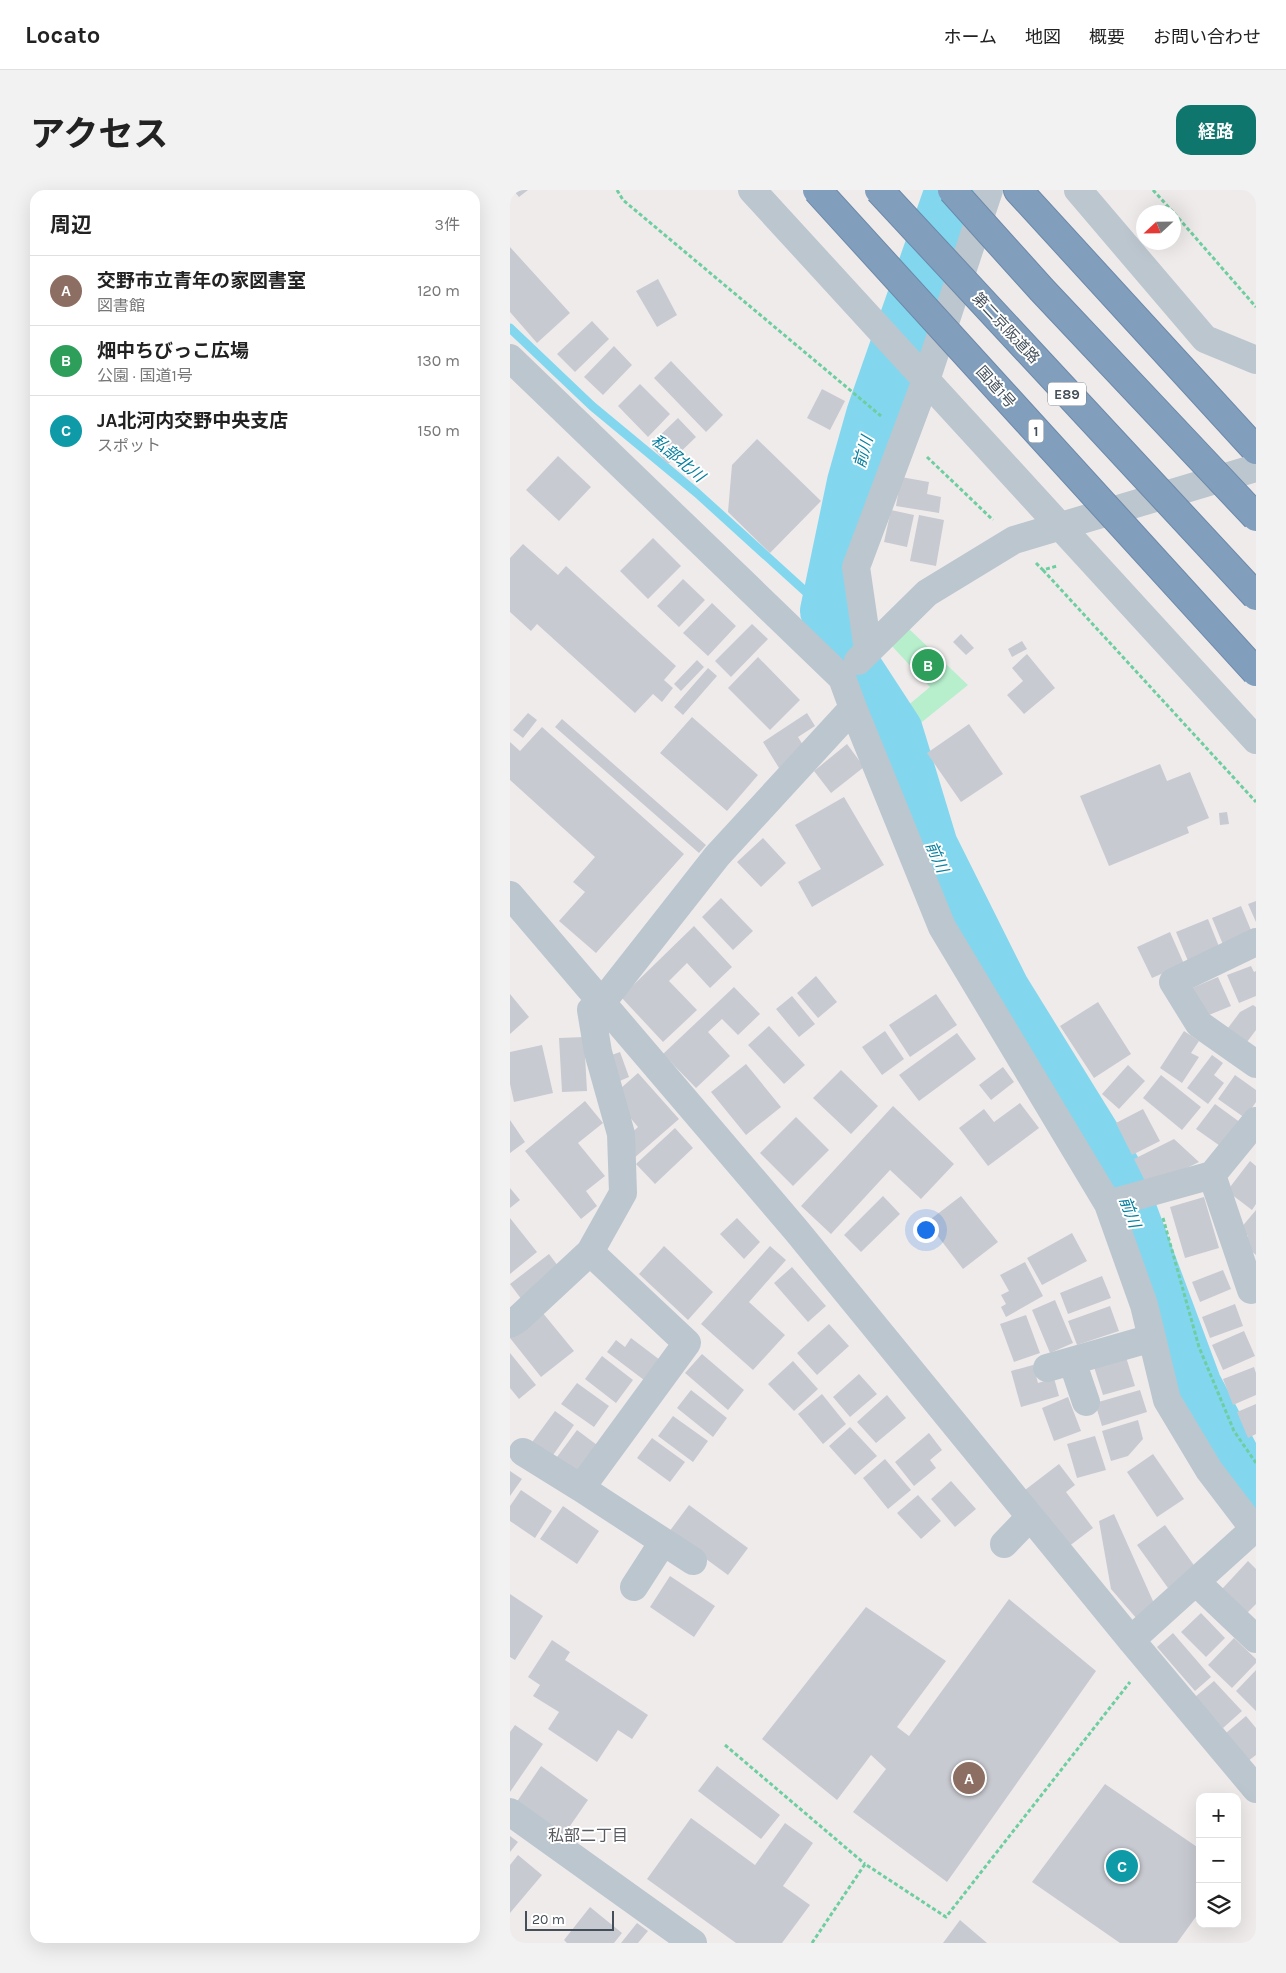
<!DOCTYPE html>
<html lang="ja">
<head>
<meta charset="utf-8">
<style>
	body { margin:0; font-family:Karla,"Noto Sans JP",sans-serif; background:#f2f2f2; color:#222 }
	.controls { position:absolute; right:15px; bottom:15px; display:grid; overflow:hidden; border-radius:10px; box-shadow:0 5px 20px #0002 }
	.controls button { width:45px; height:45px; display:grid; place-items:center; padding:0; border:0; border-bottom:1px solid #e0e0e0; background:#fff; color:#222; font:25px sans-serif }
	.compass { position:absolute; left:626px; top:15px; width:45px; height:45px; border-radius:50%; background:#fff; box-shadow:0 5px 20px #0002; rotate:248deg }
	.scale { position:absolute; left:15px; bottom:12px; width:89px; box-sizing:border-box; padding-left:5px; border:2px solid #444f59; border-top:0; font-size:14px; line-height:18px; white-space:nowrap; color:#444f59; -webkit-text-stroke:4px #fff; paint-order:stroke }
	.you { position:absolute; left:415px; top:1039px; width:18px; height:18px; margin:-12px; border:4px solid #fff; border-radius:50%; background:#1a73e8; box-shadow:0 0 0 8px #1a73e833 }
	.badge { display:grid; place-items:center; width:32px; height:32px; border-radius:50%; background:#0f766e; color:#fff; font-size:16px; font-weight:700 }
	.pin { position:absolute; translate:-50% -50%; border:2px solid #fff; box-shadow:0 1px 5px #0006 }
	.list { margin:0; padding:0; list-style:none }
	h2 { display:flex; justify-content:space-between; align-items:center; height:65px; margin:0; padding:0 20px; font-size:21px }
	h2 small { font-size:16px; font-weight:400; color:#767676 }
	.list li { display:grid; grid-template-columns:32px 1fr auto; gap:15px; align-items:center; box-sizing:border-box; height:70px; padding:0 20px; border-top:1px solid #e0e0e0 }
	.list b { display:block; font-size:19px; white-space:nowrap }
	.list p { margin:0; font-size:16px; white-space:nowrap; color:#767676 }
	.list em { font-size:16px; font-style:normal; color:#767676 }
	.icon { flex:none; width:28px; height:28px; fill:none; stroke:currentColor; stroke-width:2; stroke-linecap:round; stroke-linejoin:round }
	.map { position:relative; flex:none; width:746px; height:1753px; overflow:hidden; border-radius:15px }
	header { display:flex; align-items:center; gap:30px; box-sizing:border-box; height:70px; padding:0 25px; background:#fff; border-bottom:1px solid #e0e0e0 }
	header strong { font-size:24px }
	nav { display:flex; gap:28px; margin-inline-start:auto; font-size:18px }
	.intro { display:flex; align-items:center; justify-content:space-between; box-sizing:border-box; height:120px; padding:0 30px }
	h1 { margin:0; font-size:35px }
	.button { padding:12px 22px; border-radius:15px; background:#0f766e; color:#fff; font-size:18px; font-weight:700 }
	main { display:flex; gap:30px; padding:0 30px }
	aside { flex:1; background:#fff; border-radius:15px; box-shadow:0 5px 20px #0002 }
	.map>svg:first-child { display:block }
	.green { fill:#b7efcd }
	.lines { fill:none; stroke-linecap:round; stroke-linejoin:round }
	.stream { stroke:#82d7ee; stroke-width:9 }
	.river { stroke:#82d7ee; stroke-width:54 }
	.building { fill:#c8cad1 }
	.highway-casing { stroke:#6c89a9; stroke-width:30 }
	.path { stroke:#6ece9f; stroke-width:3; stroke-dasharray:4 2.5; stroke-linecap:butt }
	.minor { stroke:#bcc6cf; stroke-width:28 }
	.highway { stroke:#819ebd; stroke-width:28 }
	.highway-bridge-casing { stroke:#6c89a9; stroke-width:30; stroke-linecap:butt }
	.highway-bridge { stroke:#819ebd; stroke-width:28 }
	.labels { text-anchor:middle; dominant-baseline:central; stroke-width:4; stroke-linejoin:round; paint-order:stroke }
	.shield { fill:#fff; stroke:#7c848b; stroke-width:1 }
	.shield-label { font-size:14px; font-weight:bold; fill:#444f59 }
	.street-label { font-size:15px; fill:#444f59; stroke:#fff }
	.water-label { font-size:16px; font-style:italic; fill:#0880a0; stroke:#fff }
	.neighbourhood-label { font-size:16px; fill:#585c61; stroke:#fff }
</style>
</head>
<body>
<header>
<strong>Locato</strong>
<nav><a>ホーム</a><a>地図</a><a>概要</a><a>お問い合わせ</a></nav>
</header>
<div class="intro"><h1>アクセス</h1><a class="button">経路</a></div>
<main>
<aside>
<h2>周辺<small>3件</small></h2>
<ul class="list">
<li><span class="badge" style="background:#8d6e63">A</span><div><b>交野市立青年の家図書室</b><p>図書館</p></div><em>120 m</em></li>
<li><span class="badge" style="background:#2e9e5b">B</span><div><b>畑中ちびっこ広場</b><p>公園 · 国道1号</p></div><em>130 m</em></li>
<li><span class="badge" style="background:#0f9aa8">C</span><div><b>JA北河内交野中央支店</b><p>スポット</p></div><em>150 m</em></li>
</ul>
</aside>
<div class="map">
<svg width="746" height="1753" viewBox="0 0 746 1753">
	<rect width="100%" height="100%" fill="#efebeb"/>
	<path class="green" d="M399 439 458 495 402 540 390 522 420 497 380 454Z"/>
	<g class="lines">
		<path class="stream" d="M0 138 82 216 187 303 317 421"/>
		<path class="river" d="M442 0 363 225 344 292 317 421 343 475 386 541 421 656 493 800 605 981 685 1196 724 1269 746 1300"/>
	</g>
	<path class="building" d="M3 0H18L9 7Z
		M0 57 60 123 27 153 0 122Z
		M148 89 167 125 147 137 126 101Z
		M82 131 99 149 65 182 47 164Z
		M104 156 122 175 93 205 74 187Z
		M161 171 213 225 196 242 144 188Z
		M130 194 160 224 138 247 108 216Z
		M312 199 335 211 320 240 297 228Z
		M168 228 186 247 158 274 140 255Z
		M247 249 311 311 260 363 218 322 222 275Z
		M48 266 81 297 49 331 16 300Z
		M391 287 419 292 417 304 431 307 429 323 386 316Z
		M381 320 404 325 397 357 374 352Z
		M409 325 434 330 426 376 400 371Z
		M143 348 171 376 138 409 110 381Z
		M13 354 48 385 56 376 166 476 154 490 163 498 152 512 143 504 125 523 27 434 21 441 0 422V368Z
		M173 389 195 410 169 437 147 416Z
		M202 413 226 436 198 466 173 443Z
		M242 434 258 449 221 487 205 471Z
		M451 444 464 458 456 465 443 452Z
		M512 451 517 459 502 467 498 459Z
		M517 464 545 498 514 524 497 505 513 491 502 478Z
		M248 467 290 510 260 540 218 498Z
		M187 470 194 477 171 501 164 494Z
		M198 478 207 486 173 525 164 517Z
		M18 523 27 530 13 548 3 540Z
		M297 523 305 536 288 547 296 560 269 578 253 552Z
		M182 527 248 585 217 621 150 563Z
		M52 529 196 655 189 663 45 537Z
		M459 534 493 584 451 612 417 563Z
		M32 537 174 664 86 763 49 731 75 702 63 692 85 667 0 590V552L10 561Z
		M337 554 354 577 321 603 304 581Z
		M650 574 657 591 680 582 699 628 677 637 679 643 599 676 570 606Z
		M334 607 374 675 302 717 288 692 311 679 285 635Z
		M717 622 719 634 710 635 709 623Z
		M253 648 276 673 251 697 227 672Z
		M211 708 243 741 223 760 192 727Z
		M746 711V732L738 714Z
		M731 716 743 745 714 757 702 728Z
		M698 729 710 759 678 771 666 742Z
		M184 736 222 777 200 798 177 773 159 791 187 820 153 852 111 807Z
		M660 742 674 774 642 788 627 757Z
		M741 776 744 782 746 781V806L729 813 717 785Z
		M306 786 327 812 308 828 287 803Z
		M708 787 721 816 694 827 682 798Z
		M224 797 250 824 228 845 212 829 198 842 220 866 186 898 153 864Z
		M0 804 19 827 0 844Z
		M426 804 447 835 400 867 379 835Z
		M282 806 305 834 289 847 266 819Z
		M588 812 621 864 584 888 550 836Z
		M743 815 746 817V840L734 856 715 842 730 822Z
		M259 836 295 875 274 894 238 855Z
		M375 841 394 869 372 885 352 857Z
		M674 841 689 851 681 863 689 867 672 893 650 878Z
		M447 843 466 869 409 911 389 885Z
		M74 847 77 901 52 902 49 848Z
		M32 855 43 903 4 912 0 894V862Z
		M110 862 119 887 105 893 96 867Z
		M702 865 713 873 704 885 714 893 698 914 677 898Z
		M236 874 271 917 236 945 201 902Z
		M618 875 635 891 609 919 592 904Z
		M493 877 504 892 481 910 469 895Z
		M331 880 368 916 341 944 303 908Z
		M128 883 169 929 123 969 116 948 128 937 102 906Z
		M651 885 691 917 672 940 633 908Z
		M725 885 746 900V912L735 928 708 909Z
		M75 911 93 933 68 953 95 986 76 1001 87 1016 71 1029 15 961Z
		M510 913 529 938 478 976 449 938 474 919 484 932Z
		M705 914 731 933 713 958 686 939Z
		M383 916 444 974 411 1009 380 980 321 1044 291 1016Z
		M633 919 650 951 622 965 606 933Z
		M286 927 319 960 283 996 250 963Z
		M0 930 15 952 0 963Z
		M165 938 183 958 145 994 126 974Z
		M664 949 689 972 638 997 624 969Z
		M740 971 746 976V1014L742 1020 717 1001Z
		M0 998 10 1010 0 1018Z
		M373 1006 390 1024 351 1062 334 1045Z
		M451 1006 488 1052 453 1079 417 1032Z
		M694 1007 709 1058 675 1068 660 1017Z
		M746 1020V1065L732 1053 738 1046 730 1039Z
		M0 1028 27 1062 0 1084Z
		M227 1028 250 1052 234 1069 210 1044Z
		M562 1043 577 1071 532 1095 517 1068Z
		M154 1056 203 1102 178 1130 129 1084Z
		M260 1056 276 1070 239 1112 275 1145 243 1180 191 1134Z
		M39 1064 51 1080 12 1110 0 1094Z
		M515 1072 533 1106 496 1127 491 1117 496 1114 491 1105 499 1101 490 1085Z
		M282 1077 316 1116 298 1132 264 1093Z
		M713 1080 721 1099 690 1112 682 1092Z
		M592 1086 601 1108 558 1124 550 1103Z
		M545 1110 563 1153 540 1163 522 1120Z
		M725 1114 733 1136 700 1148 692 1127Z
		M600 1116 609 1141 567 1155 558 1131Z
		M32 1122 64 1161 31 1187 0 1148Z
		M516 1125 530 1163 504 1172 490 1134Z
		M319 1134 339 1156 307 1185 287 1163Z
		M734 1141 745 1166 713 1180 702 1155Z
		M121 1148 150 1170 134 1190 97 1162 106 1150 115 1157Z
		M0 1163 26 1195 9 1209 0 1198Z
		M192 1164 234 1200 218 1220 175 1183Z
		M92 1166 123 1190 106 1213 75 1189Z
		M616 1167 625 1196 593 1205 584 1177Z
		M283 1171 308 1199 284 1221 258 1194Z
		M523 1175 528 1193 544 1188 549 1206 511 1217 501 1181Z
		M744 1177 746 1183V1205L723 1215 713 1189Z
		M349 1184 367 1204 340 1227 323 1207Z
		M67 1193 99 1216 84 1237 51 1214Z
		M181 1200 217 1228 203 1247 167 1218Z
		M630 1200 637 1222 592 1236 585 1213Z
		M312 1204 336 1234 313 1254 288 1224Z
		M377 1205 396 1228 366 1253 347 1232Z
		M558 1207 571 1241 544 1251 532 1218Z
		M746 1214V1244L738 1248 727 1222Z
		M45 1221 64 1235 41 1268 20 1255Z
		M163 1226 198 1251 183 1272 148 1246Z
		M628 1230 633 1249 618 1266 601 1271 592 1241Z
		M340 1237 367 1266 345 1285 319 1256Z
		M67 1240 87 1255 65 1286 44 1271Z
		M419 1243 432 1260 420 1270 426 1278 404 1296 385 1272Z
		M585 1246 596 1280 567 1288 557 1254Z
		M142 1248 175 1272 160 1292 127 1268Z
		M643 1264 674 1309 647 1327 617 1282Z
		M375 1269 401 1300 378 1319 353 1288Z
		M549 1274 565 1295 556 1302 583 1338 558 1357 515 1300Z
		M0 1281 12 1289 0 1306Z
		M441 1291 466 1319 445 1337 421 1309Z
		M11 1300 42 1321 25 1348 0 1331V1316Z
		M408 1305 431 1331 411 1349 387 1323Z
		M179 1315 238 1358 218 1385 159 1342Z
		M53 1316 89 1341 67 1374 30 1349Z
		M604 1324 647 1420 627 1429 601 1399 589 1331Z
		M655 1335 686 1378 658 1398 627 1355Z
		M738 1371 746 1379V1414L737 1423 712 1399Z
		M160 1386 205 1416 184 1447 140 1417Z
		M0 1404 33 1426 5 1470 0 1467Z
		M499 1409 586 1481 437 1692 343 1622 376 1579 361 1565 327 1610 252 1549 356 1417 436 1471 387 1537 399 1546Z
		M691 1423 715 1448 696 1467 671 1442Z
		M663 1443 701 1487 685 1501 647 1457Z
		M724 1448 746 1469V1473L722 1498 698 1475Z
		M42 1450 60 1462 55 1470 138 1525 122 1549 108 1540 87 1572 38 1539 49 1522 23 1506 30 1495 18 1487Z
		M746 1480V1521L726 1501Z
		M704 1491 732 1521 713 1538 685 1507Z
		M736 1526 746 1538V1565L738 1571 716 1543Z
		M5 1535 33 1554 0 1602V1542Z
		M31 1576 78 1610 51 1649 4 1616Z
		M207 1576 270 1625 251 1649 188 1601Z
		M595 1594 690 1659V1721L667 1753H610L522 1692Z
		M181 1628 245 1675 275 1633 303 1653 273 1696 300 1715 272 1753H226L137 1689Z
		M0 1646 8 1652 0 1662Z
		M8 1665 32 1685 0 1723V1675Z
		M80 1717 112 1743 104 1753H57L54 1750Z
		M450 1730 477 1753H433Z
		M127 1733 138 1741 128 1753H111Z"/>
	<g class="lines">
		<g class="highway-casing">
			<path id="highway" d="M508 0 746 260"/>
		</g>
		<path class="path" d="M107 0 113 10 371 226
			M643 0 663 22
			M664 23 746 117
			M417 267 483 330
			M526 373 533 380 547 376
			M533 380 746 612
			M653 1028 689 1157 724 1241 746 1273
			M215 1555 355 1674
			M302 1753 355 1674 436 1727 620 1492"/>
		<path class="minor" d="M242 0 746 550
			M568 0 695 149 746 170
			M0 168 332 488 343 518 207 666 93 811 81 820 88 862 111 944 113 1003 80 1062 8 1129 0 1134
			M358 460 346 377 416 190 479 0
			M348 471 417 403 504 350 746 278
			M343 518 432 737 598 1014 634 1115 657 1210 699 1280 744 1339 621 1450
			M0 705 286 1040 621 1450 746 1599
			M746 752 663 792 689 834 746 874
			M702 985 746 931
			M598 1014 702 985 741 1100
			M80 1062 177 1153 71 1298 183 1371
			M562 1171 576 1212
			M537 1178 642 1148
			M13 1262 71 1298
			M494 1354 520 1327
			M686 1392 746 1449
			M124 1397 153 1352
			M0 1622 183 1753"/>
		<use href="#highway" class="highway"/>
		<g class="highway-bridge-casing">
			<path id="highway-bridge" d="M307 0 746 482
				M369 0 746 406
				M442 0 532 100 746 327"/>
		</g>
		<use href="#highway-bridge" class="highway-bridge"/>
	</g>
	<g class="labels">
		<g class="shield">
			<rect x="538" y="192.5" width="38" height="23" rx="4"/>
			<rect x="518.5" y="229.5" width="15" height="23" rx="4"/>
		</g>
		<g class="shield-label">
			<text x="557" y="204">E89</text>
			<text x="526" y="241">1</text>
		</g>
		<g class="street-label">
			<text transform="translate(496 138) rotate(47)">第二京阪道路</text>
			<text transform="translate(486 197) rotate(48)">国道1号</text>
		</g>
		<g class="water-label">
			<text transform="translate(353 262) rotate(-74)">前川</text>
			<text transform="translate(168 268) rotate(40)">私部北川</text>
			<text transform="translate(427 667) rotate(66)">前川</text>
			<text transform="translate(620 1022) rotate(69)">前川</text>
		</g>
		<g class="neighbourhood-label">
			<text x="78" y="1645">私部二丁目</text>
		</g>
	</g>
</svg>
<div class="controls">
<button>+</button>
<button>−</button>
<button><svg class="icon" aria-label="layers" viewBox="0 0 24 24"><path d="M12 4l9 5-9 5-9-5zM3 14l9 5 9-5"/></svg></button>
</div>
<svg class="compass" viewBox="-18 -18 36 36"><path d="M0-13l5 13h-10z" fill="#e53935"/><path d="M0 13l5-13h-10z" fill="#767676"/></svg>
<div class="scale">20 m</div>
<div class="you"></div>
<div class="pin badge" style="left:459px;top:1588px;background:#8d6e63">A</div>
<div class="pin badge" style="left:418px;top:475px;background:#2e9e5b">B</div>
<div class="pin badge" style="left:612px;top:1676px;background:#0f9aa8">C</div>
</div>
</main>
</body>
</html>
